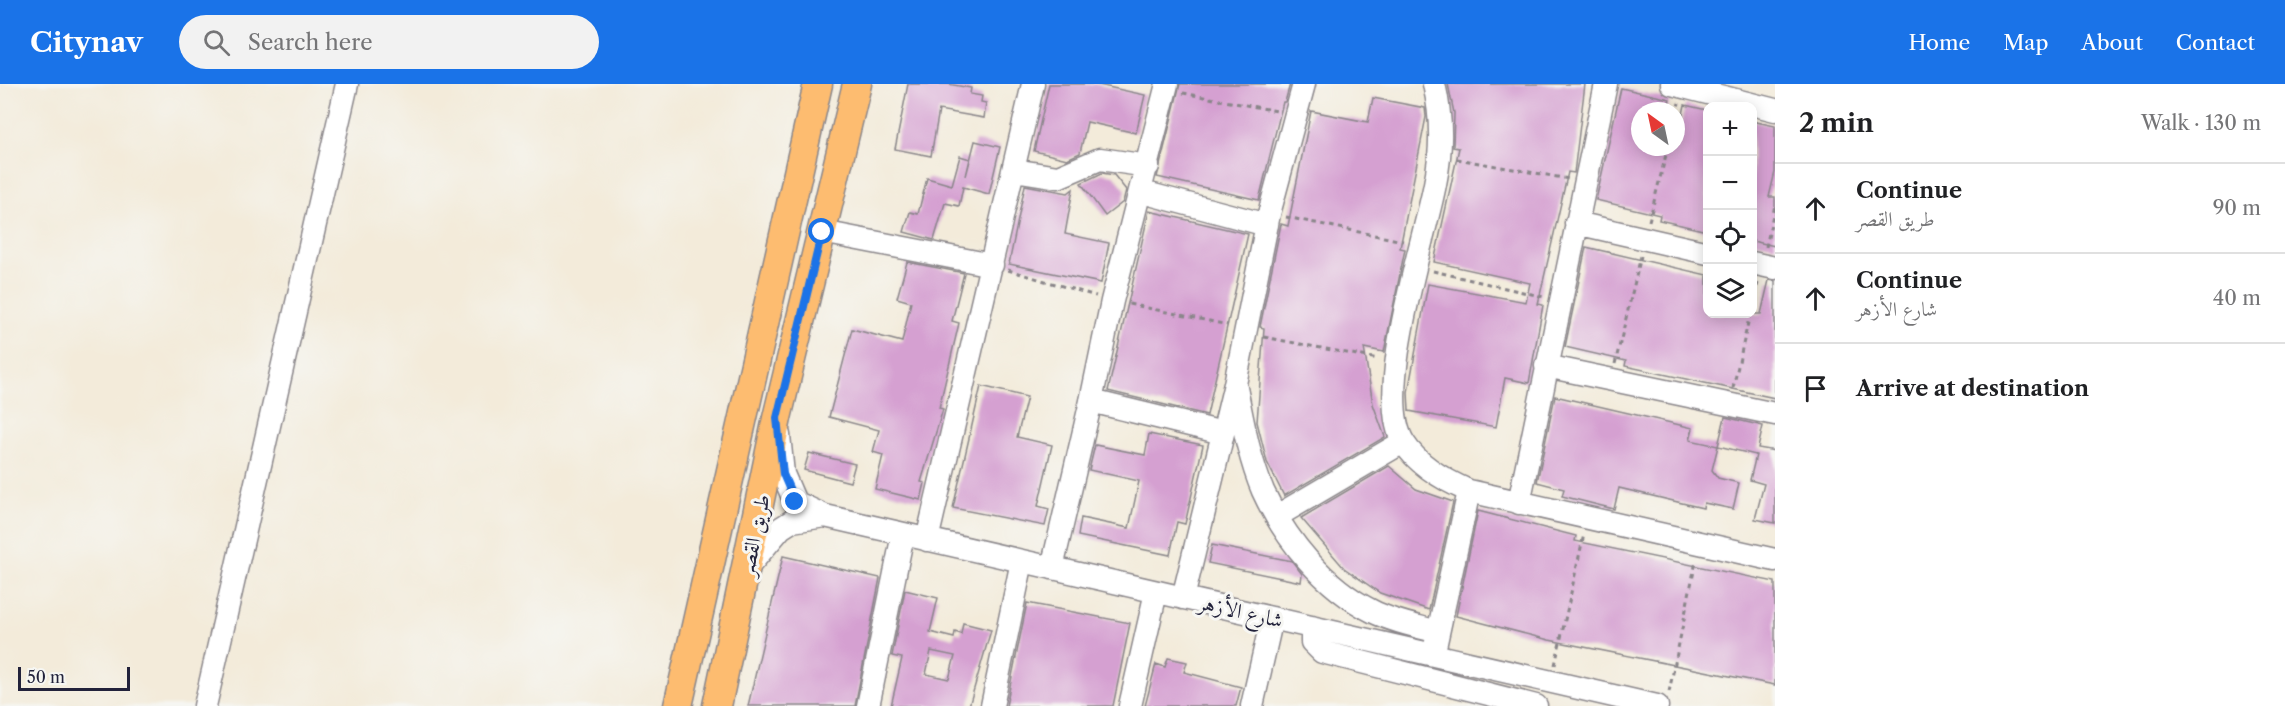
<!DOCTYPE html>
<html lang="en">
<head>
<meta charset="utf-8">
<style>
	body { margin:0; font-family:"Libre Caslon Text",Amiri,serif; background:#f2f2f2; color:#202124 }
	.controls { position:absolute; right:18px; top:18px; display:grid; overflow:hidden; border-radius:12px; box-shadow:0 3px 15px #0003 }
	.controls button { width:54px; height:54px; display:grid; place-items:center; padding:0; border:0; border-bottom:2px solid #e0e0e0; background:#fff; color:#202124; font:30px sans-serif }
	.compass { position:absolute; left:1631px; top:18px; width:54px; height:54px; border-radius:50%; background:#fff; box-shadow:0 3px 15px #0003; rotate:327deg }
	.scale { position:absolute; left:18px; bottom:15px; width:112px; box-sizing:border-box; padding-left:6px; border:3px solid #22223b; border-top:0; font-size:16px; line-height:21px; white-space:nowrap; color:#22223b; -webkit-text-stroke:4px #f6f6f2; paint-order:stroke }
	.stop { position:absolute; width:18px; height:18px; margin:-14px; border:4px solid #1a73e8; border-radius:50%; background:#fff }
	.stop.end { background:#1a73e8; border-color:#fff; box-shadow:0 2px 6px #0008 }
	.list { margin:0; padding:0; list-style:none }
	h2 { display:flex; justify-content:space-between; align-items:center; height:78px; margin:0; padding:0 24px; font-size:26px }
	h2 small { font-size:20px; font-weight:400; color:#757577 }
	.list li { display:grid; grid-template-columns:39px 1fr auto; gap:18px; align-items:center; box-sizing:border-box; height:90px; padding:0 24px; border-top:2px solid #e0e0e0 }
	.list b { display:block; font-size:22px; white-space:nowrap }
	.list p { margin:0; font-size:20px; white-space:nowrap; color:#757577 }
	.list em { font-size:20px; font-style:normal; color:#757577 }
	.icon { flex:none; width:33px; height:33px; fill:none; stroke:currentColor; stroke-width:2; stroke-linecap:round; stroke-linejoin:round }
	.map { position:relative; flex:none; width:1775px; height:622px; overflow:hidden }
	header { display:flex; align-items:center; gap:36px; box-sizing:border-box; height:84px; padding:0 30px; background:#1a73e8; color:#fff }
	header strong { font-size:28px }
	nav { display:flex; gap:33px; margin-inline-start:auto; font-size:21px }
	.search { width:420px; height:54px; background:#f2f2f2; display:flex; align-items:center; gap:15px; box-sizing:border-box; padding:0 21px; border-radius:33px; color:#757577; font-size:22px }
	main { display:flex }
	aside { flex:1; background:#fff }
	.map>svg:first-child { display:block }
	.building { fill:#d5a0d1; fill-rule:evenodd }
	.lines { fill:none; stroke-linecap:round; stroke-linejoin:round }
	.minor-casing { stroke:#8a868a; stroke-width:25 }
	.major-casing { stroke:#8a868a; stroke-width:31 }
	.path { stroke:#8a868a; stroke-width:3; stroke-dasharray:4.5 4.5; stroke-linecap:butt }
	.minor { stroke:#fff; stroke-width:22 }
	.major { stroke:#fdbc70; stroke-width:28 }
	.route { stroke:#1a73e8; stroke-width:8 }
	.labels { text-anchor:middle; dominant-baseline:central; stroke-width:6; stroke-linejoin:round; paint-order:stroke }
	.street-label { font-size:21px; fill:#22223b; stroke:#f6f6f2 }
</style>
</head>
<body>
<header>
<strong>Citynav</strong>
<div class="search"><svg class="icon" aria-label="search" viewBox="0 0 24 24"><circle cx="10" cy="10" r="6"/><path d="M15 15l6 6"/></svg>Search here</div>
<nav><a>Home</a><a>Map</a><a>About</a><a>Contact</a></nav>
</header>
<main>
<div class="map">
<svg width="1775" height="622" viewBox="0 0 1775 622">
	<rect width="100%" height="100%" fill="#f6f6f2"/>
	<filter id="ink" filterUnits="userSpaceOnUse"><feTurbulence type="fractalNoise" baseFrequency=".0167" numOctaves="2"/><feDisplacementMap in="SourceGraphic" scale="12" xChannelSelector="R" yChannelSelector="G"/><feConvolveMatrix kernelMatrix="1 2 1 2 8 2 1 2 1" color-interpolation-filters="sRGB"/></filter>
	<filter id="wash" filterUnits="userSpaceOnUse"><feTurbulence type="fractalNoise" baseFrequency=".008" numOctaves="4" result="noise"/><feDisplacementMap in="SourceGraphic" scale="24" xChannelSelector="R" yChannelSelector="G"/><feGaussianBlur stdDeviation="1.35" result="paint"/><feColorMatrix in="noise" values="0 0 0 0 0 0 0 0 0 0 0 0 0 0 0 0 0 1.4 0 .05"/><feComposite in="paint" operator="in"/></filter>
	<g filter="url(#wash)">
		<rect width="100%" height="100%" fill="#f3ebda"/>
		<g id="blocks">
			<path class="building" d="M908 0H948L971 4 970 10 982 12 981 18 986 19 984 34 939 26 931 72 895 65Z
				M1049 0H1094L1145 11 1136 49 1087 38 1080 69 1067 75 1034 67Z
				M1180 0H1290L1285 18H1283L1259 116 1157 93Z
				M1448 0H1585L1575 81 1574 89 1568 88 1538 220 1543 221 1529 299 1505 294 1496 343 1409 327 1408 308 1428 200 1526 218 1530 199 1434 178 1459 64 1453 63 1454 29Z
				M1621 4 1670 15 1667 27H1640V63H1676L1685 21 1707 26V147L1659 136 1660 131 1596 116Z
				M1373 14 1425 24 1426 33 1400 164 1405 165 1384 268 1364 264 1373 320 1385 353 1284 412 1267 378 1257 338 1264 244 1260 243 1281 140 1288 142 1311 27 1368 38Z
				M1752 37 1775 42V88L1769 113H1775V162L1752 157Z
				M975 57 1000 63 989 110 963 103 959 122 945 119 934 156 904 148 910 128 918 130 927 94 952 101 960 72 970 75 966 92Z
				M1102 89 1114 91 1126 106 1123 118 1105 132 1081 99Z
				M1025 101 1068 109 1073 105 1065 150 1109 159 1101 199 1009 180Z
				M1149 127 1248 150 1207 331 1108 307Z
				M1586 163 1707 191V230H1761L1769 196 1775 197V314L1625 282 1626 277 1565 263Z
				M907 178 964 189 952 237 959 239 939 324 943 325 921 398 925 399 921 416 875 405 883 371 873 368 879 346 829 333 852 245 902 258 911 218 897 214Z
				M981 302 1027 313 1017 353 1052 361 1038 422 1049 425 1045 442 953 424Z
				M1555 312 1693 344 1690 356 1718 362 1712 386 1718 394 1739 399 1733 425 1704 419 1703 424 1619 404 1614 425 1562 412 1564 405 1537 398Z
				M1725 333 1763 342 1758 364 1775 367V439L1755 435 1764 400 1750 396 1756 371 1718 362Z
				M1149 350 1203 361 1185 440 1177 438 1170 471 1078 452 1081 434 1129 444 1139 397 1089 386 1095 361 1145 371Z
				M809 369 855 380 850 398 804 386Z
				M1389 382 1416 405 1453 418 1429 526 1380 509 1344 484 1301 434Z
				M1478 427 1576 452 1575 457 1775 498V601L1549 556 1456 532Z
				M1212 461 1292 477 1302 490 1301 498 1208 479Z
				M783 472 880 494 855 622H748Z
				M905 506 938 514 930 548 954 554 955 548 961 550 963 539 991 546 969 622H891L902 574 892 572ZM931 567 955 572 949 595 926 590Z
				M1027 519 1130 539 1113 622H1006Z
				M1168 574 1187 578 1184 588 1241 603 1236 622H1145L1156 580 1165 583Z"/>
		</g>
	</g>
	<g filter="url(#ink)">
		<use href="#blocks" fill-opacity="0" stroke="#8a868a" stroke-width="1.5"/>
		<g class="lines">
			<g class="minor-casing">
				<path id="minor" d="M1434 0C1442 33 1442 66 1435 100 1424 158 1373 311 1404 359 1418 381 1446 397 1469 407L1775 476
					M1672 0 1775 26
					M1014 86 1058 93 1100 75 1148 82
					M1142 108 1267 141
					M1576 139 1708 169
					M822 148 992 181
					M1752 179 1775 184
					M1546 282 1775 330
					M1236 304C1243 339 1249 374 1263 407 1285 455 1324 503 1372 527 1393 538 1417 542 1438 548
					M1091 317 1223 349
					M779 351 783 390 795 418 825 432 1657 622
					M1519 419 1606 0
					M1277 432 1403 358
					M927 456 1033 0
					M748 483 781 444 792 437 825 432
					M1052 484 1091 317 1112 217 1167 0
					M1183 514 1235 300 1269 130 1304 0
					M1312 543V558L1322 568 1536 622
					M1435 563 1469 407
					M205 622 347 0
					M868 622 903 450
					M992 622 1022 477
					M1130 622 1156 508
					M1252 622 1272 534"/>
			</g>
			<g class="major-casing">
				<path id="major" d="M678 622 818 0
					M717 622 777 334 857 0"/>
			</g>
			<path class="path" d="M1183 9 1277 27
				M1676 30 1679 19
				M1457 75 1569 95
				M1286 133 1403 157
				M1649 137 1668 63
				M1766 163 1775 121
				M1008 186 1096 212
				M1433 187 1544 213
				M1129 220 1228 241
				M1752 220 1758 199
				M1264 253 1378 275
				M1615 280 1641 172
				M1733 304 1750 230
				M1555 581 1584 450
				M1669 608 1696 477"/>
			<use href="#minor" class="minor"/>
			<use href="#major" class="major"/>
		</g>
	</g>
	<g class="lines" filter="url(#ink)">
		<path class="route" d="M795 418 783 390 777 334 822 148"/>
	</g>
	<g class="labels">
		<g class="street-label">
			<text transform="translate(754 451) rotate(-78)">طريق القصر</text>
			<text transform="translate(1241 527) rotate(13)">شارع الأزهر</text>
		</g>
	</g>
</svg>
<div class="controls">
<button>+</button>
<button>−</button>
<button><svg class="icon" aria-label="locate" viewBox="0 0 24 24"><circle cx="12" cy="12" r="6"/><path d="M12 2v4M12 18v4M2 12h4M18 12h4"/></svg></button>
<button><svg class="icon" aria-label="layers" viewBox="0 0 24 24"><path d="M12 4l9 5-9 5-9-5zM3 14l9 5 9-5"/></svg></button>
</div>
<svg class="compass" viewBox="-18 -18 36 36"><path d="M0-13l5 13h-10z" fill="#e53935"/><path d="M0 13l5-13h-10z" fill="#757577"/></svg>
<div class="scale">50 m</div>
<div class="stop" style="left:822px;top:148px"></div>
<div class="stop end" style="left:795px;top:418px"></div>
</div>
<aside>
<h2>2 min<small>Walk · 130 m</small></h2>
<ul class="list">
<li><svg class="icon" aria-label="ahead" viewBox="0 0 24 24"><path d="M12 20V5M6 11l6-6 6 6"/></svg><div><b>Continue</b><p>طريق القصر</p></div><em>90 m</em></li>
<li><svg class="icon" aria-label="ahead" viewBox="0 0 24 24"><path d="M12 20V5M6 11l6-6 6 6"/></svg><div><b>Continue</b><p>شارع الأزهر</p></div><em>40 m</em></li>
<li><svg class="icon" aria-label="arrive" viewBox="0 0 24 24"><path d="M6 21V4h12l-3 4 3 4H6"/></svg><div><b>Arrive at destination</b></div></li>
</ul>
</aside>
</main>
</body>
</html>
